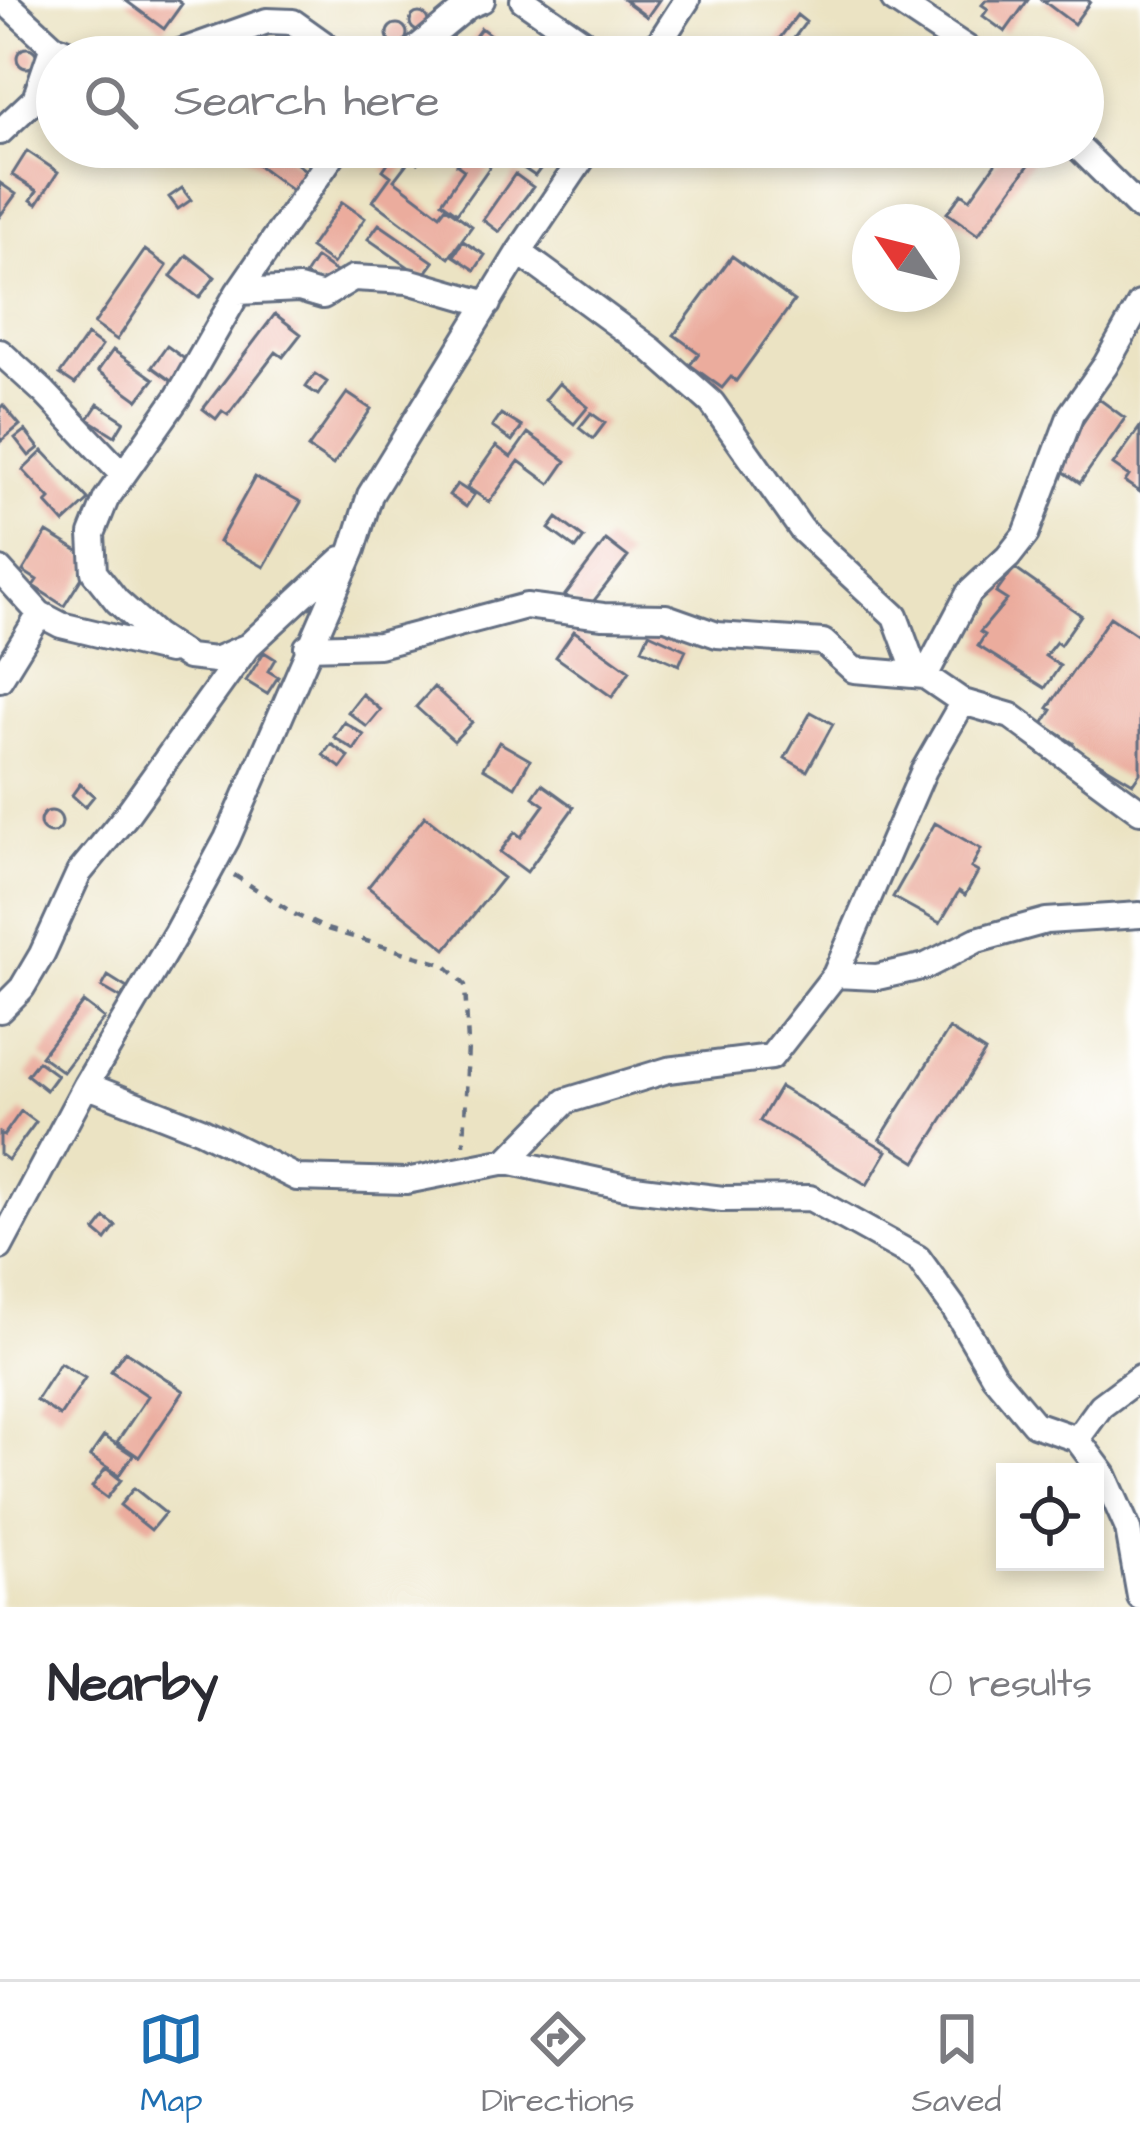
<!DOCTYPE html>
<html lang="en">
<head>
<meta charset="utf-8">
<style>
	body { margin:0; font-family:"Architects Daughter",sans-serif; background:#f7f7f7; color:#2b2b33 }
	.controls { position:absolute; right:36px; bottom:36px; display:grid; overflow:hidden; border-radius:0px; box-shadow:0 6px 18px #0003 }
	.controls button { width:108px; height:108px; display:grid; place-items:center; padding:0; border:0; border-bottom:3px solid #e1e1e2; background:#fff; color:#2b2b33; font:60px sans-serif }
	.compass { position:absolute; left:852px; top:204px; width:108px; height:108px; border-radius:50%; background:#fff; box-shadow:0 6px 18px #0003; rotate:305deg }
	.list { margin:0; padding:0; list-style:none }
	h2 { display:flex; justify-content:space-between; align-items:center; height:156px; margin:0; padding:0 48px; font-size:51px }
	h2 small { font-size:39px; font-weight:400; color:#7c7c81 }
	.icon { flex:none; width:66px; height:66px; fill:none; stroke:currentColor; stroke-width:2; stroke-linecap:round; stroke-linejoin:round }
	.map { position:relative; flex:none; width:1140px; height:1607px; overflow:hidden }
	.search { position:absolute; background:#fff; box-shadow:0 6px 18px #0003; left:36px; right:36px; top:36px; height:132px; display:flex; align-items:center; gap:30px; box-sizing:border-box; padding:0 42px; border-radius:66px; color:#7c7c81; font-size:45px }
	.sheet { height:372px; background:#fff }
	nav { display:flex; justify-content:space-around; align-items:center; box-sizing:border-box; height:168px; border-top:3px solid #e1e1e2; background:#fff; font-size:33px; color:#7c7c81 }
	nav a { display:grid; justify-items:center; gap:6px }
	nav .on { color:#1f6fb2 }
	.map>svg:first-child { display:block }
	.building { fill:#ebac9d }
	.lines { fill:none; stroke-linecap:round; stroke-linejoin:round }
	.minor-casing { stroke:#646e81; stroke-width:30 }
	.path { stroke:#646e81; stroke-width:4.5; stroke-dasharray:9 9; stroke-linecap:butt }
	.minor { stroke:#fff; stroke-width:24 }
</style>
</head>
<body>
<div class="map">
<svg width="1140" height="1607" viewBox="0 0 1140 1607">
	<rect width="100%" height="100%" fill="#fff"/>
	<filter id="ink" filterUnits="userSpaceOnUse"><feTurbulence type="fractalNoise" baseFrequency=".00833" numOctaves="2"/><feDisplacementMap in="SourceGraphic" scale="24" xChannelSelector="R" yChannelSelector="G"/><feConvolveMatrix kernelMatrix="1 2 1 2 8 2 1 2 1" color-interpolation-filters="sRGB"/></filter>
	<filter id="wash" filterUnits="userSpaceOnUse"><feTurbulence type="fractalNoise" baseFrequency=".004" numOctaves="4" result="noise"/><feDisplacementMap in="SourceGraphic" scale="48" xChannelSelector="R" yChannelSelector="G"/><feGaussianBlur stdDeviation="2.7" result="paint"/><feColorMatrix in="noise" values="0 0 0 0 0 0 0 0 0 0 0 0 0 0 0 0 0 1.4 0 .05"/><feComposite in="paint" operator="in"/></filter>
	<g filter="url(#wash)">
		<rect width="100%" height="100%" fill="#ebe3c3"/>
		<g id="blocks">
			<path class="building" d="M125 0H177L182 4 164 29Z
				M624 0H659L647 17Z
				M986 0H1028L1005 32 983 16 988 9 982 5Z
				M1042 0H1088L1090 2 1074 24Z
				M410 22a9 9 0 1 1 18 0a9 9 0 1 1-18 0Z
				M797 15 806 22 780 57H771L768 54Z
				M387 34a10 10 0 1 1 20 0a10 10 0 1 1-20 0Z
				M481 28 501 43 491 57H460Z
				M17 58a10 10 0 1 1 20 0a10 10 0 1 1-20 0Z
				M234 147H275L313 176 298 195Z
				M399 147H427L418 163 397 151Z
				M470 147H481L496 158 457 213 442 202 464 170 457 165Z
				M514 147H552L555 149 535 176 507 157Z
				M1007 147H1033L1039 151 978 235 947 213 962 193 970 199Z
				M27 151 58 172 37 204 31 200 37 191 12 175Z
				M394 154 407 163 394 180 440 215 446 207 472 226 449 258 373 201 391 176 383 170Z
				M515 174 533 187 499 232 483 220Z
				M0 183 16 194 0 216Z
				M182 188 191 200 178 209 169 197Z
				M342 202 365 218 333 264 310 248Z
				M379 224 434 262 423 277 368 239Z
				M463 241 485 255 475 270 454 256Z
				M145 250 167 266 117 340 94 324Z
				M187 255 215 277 199 298 171 276Z
				M732 256 794 301 736 381 731 377 722 388 690 365 699 353 674 335Z
				M316 258 336 272 325 288 305 275Z
				M275 314 301 334 283 357 276 352 228 415 222 411 216 419 203 409Z
				M87 335 102 346 75 384 60 374Z
				M167 346 193 365 178 386 152 367Z
				M113 350 154 379 138 400 98 371Z
				M315 374 327 382 318 395 306 387Z
				M559 383 588 407 574 424 545 400Z
				M347 393 371 409 333 465 308 448Z
				M1099 399 1125 418 1080 483 1054 465Z
				M98 404 124 421 115 436 88 419Z
				M3 405 20 425 0 442V408Z
				M591 413 605 423 593 439 579 428Z
				M501 414 522 427 512 441 492 427Z
				M1140 427V492L1125 482 1129 476 1113 465Z
				M25 430 39 448 29 456 15 438Z
				M528 433 566 461 550 484 519 461 489 502 467 487 496 446 511 457Z
				M43 451 89 500 64 523 46 503 50 499 23 470Z
				M255 477 301 502 264 567 219 542Z
				M457 484 474 495 466 507 449 495Z
				M557 518 584 538 576 549 549 529Z
				M47 532 93 560 64 606 33 586 37 580 23 571Z
				M606 540 628 557 586 611 565 595Z
				M1014 568 1081 615 1060 645 1056 642 1045 656 1060 666 1045 688 978 646 985 635 980 632 1007 600 996 593Z
				M1110 617 1140 637V773L1133 783 1071 746 1073 743 1043 724 1052 710 1048 708Z
				M574 631 630 671 612 697 556 657Z
				M649 633 686 650 679 665 642 649Z
				M264 652 275 659 268 671 278 677 267 694 246 681Z
				M434 687 472 722 454 741 416 707Z
				M362 694 381 710 367 727 348 712Z
				M811 712 833 724 807 771 785 758Z
				M344 722 364 735 354 750 334 737Z
				M499 742 530 760 515 787 483 768Z
				M331 744 349 757 341 768 323 755Z
				M80 784 94 796 85 807 72 795Z
				M542 784 574 807 527 872 500 852 515 832 521 837 544 805 533 797Z
				M40 822a11 11 0 1 1 22 0a11 11 0 1 1-22 0Z
				M425 816 503 878 446 949 368 887Z
				M935 823 981 849 971 868 978 872 965 895 959 891 940 923 893 897Z
				M108 976 127 988 121 998 102 987Z
				M83 1002 104 1018 63 1072 41 1056Z
				M949 1029 985 1052 916 1162 880 1139Z
				M38 1061 57 1075 46 1090 27 1075Z
				M780 1087 887 1151 867 1185 760 1121Z
				M21 1111 36 1122 8 1160 0 1154V1133L4 1135Z
				M105 1218 116 1226 106 1240 95 1231Z
				M125 1351 184 1391 139 1457 117 1442 148 1396 111 1371Z
				M60 1363 85 1378 60 1416 36 1400Z
				M104 1436 133 1455 119 1475 90 1456Z
				M106 1468 121 1480 107 1498 92 1487Z
				M134 1488 165 1513 151 1530 120 1505Z"/>
		</g>
	</g>
	<g filter="url(#ink)">
		<use href="#blocks" fill-opacity="0" stroke="#646e81" stroke-width="3"/>
		<g class="lines">
			<g class="minor-casing">
				<path id="minor" d="M3 0 53 46 78 57
					M523 0 605 57
					M894 0 980 57
					M166 57 267 21 293 22 342 57
					M406 57 468 6 482 0
					M650 57 687 0
					M0 132 35 99 53 46
					M338 147 238 292 178 397 106 499 92 534 94 572 117 601 155 635 188 657 215 660 248 646 342 559
					M1078 147 1140 208
					M519 252 652 350 712 403 802 530 895 616 912 662 925 676 963 702 1011 716 1140 811
					M238 292 299 289 323 296 353 278 408 281 488 304
					M0 352 44 392 123 475
					M0 570 40 614 61 625 169 651
					M307 647 379 645 526 606 603 616 666 617 717 635 823 642 854 670 925 676 969 593 1008 557 1026 534 1071 414 1105 366 1140 304
					M0 679 40 614
					M835 975 877 977 926 966 977 940 1046 921 1140 915
					M0 1010 22 988 42 954 79 873 125 817 247 647
					M86 1085 201 1130 297 1178 406 1181 507 1161 626 1187 723 1199 810 1198 918 1258 954 1308 994 1376 1034 1424 1077 1439 1104 1475 1128 1529 1140 1597
					M507 1161 566 1101 668 1070 771 1057 835 975 924 770 963 702
					M0 1247 86 1085 176 933 227 839 353 549 370 495 519 252 590 147
					M1077 1439 1101 1406 1140 1377"/>
			</g>
			<path class="path" d="M234 875 296 915 327 929 445 965 465 985 468 1044 464 1145"/>
			<use href="#minor" class="minor"/>
		</g>
	</g>
</svg>
<div class="controls">
<button><svg class="icon" aria-label="locate" viewBox="0 0 24 24"><circle cx="12" cy="12" r="6"/><path d="M12 2v4M12 18v4M2 12h4M18 12h4"/></svg></button>
</div>
<svg class="compass" viewBox="-18 -18 36 36"><path d="M0-13l5 13h-10z" fill="#e53935"/><path d="M0 13l5-13h-10z" fill="#7c7c81"/></svg>
<div class="search"><svg class="icon" aria-label="search" viewBox="0 0 24 24"><circle cx="10" cy="10" r="6"/><path d="M15 15l6 6"/></svg>Search here</div>
</div>
<section class="sheet">
<h2>Nearby<small>0 results</small></h2>
<ul class="list">
</ul>
</section>
<nav>
<a class="on"><svg class="icon" aria-label="map" viewBox="0 0 24 24"><path d="M3 6l6-2 6 2 6-2v14l-6 2-6-2-6 2zM9 4v14M15 6v14"/></svg>Map</a>
<a><svg class="icon" aria-label="directions" viewBox="0 0 24 24"><path d="M12 3l9 9-9 9-9-9zM9 14v-3h6M13 9l2 2-2 2"/></svg>Directions</a>
<a><svg class="icon" aria-label="saved" viewBox="0 0 24 24"><path d="M7 4h10v16l-5-4-5 4z"/></svg>Saved</a>
</nav>
</body>
</html>
